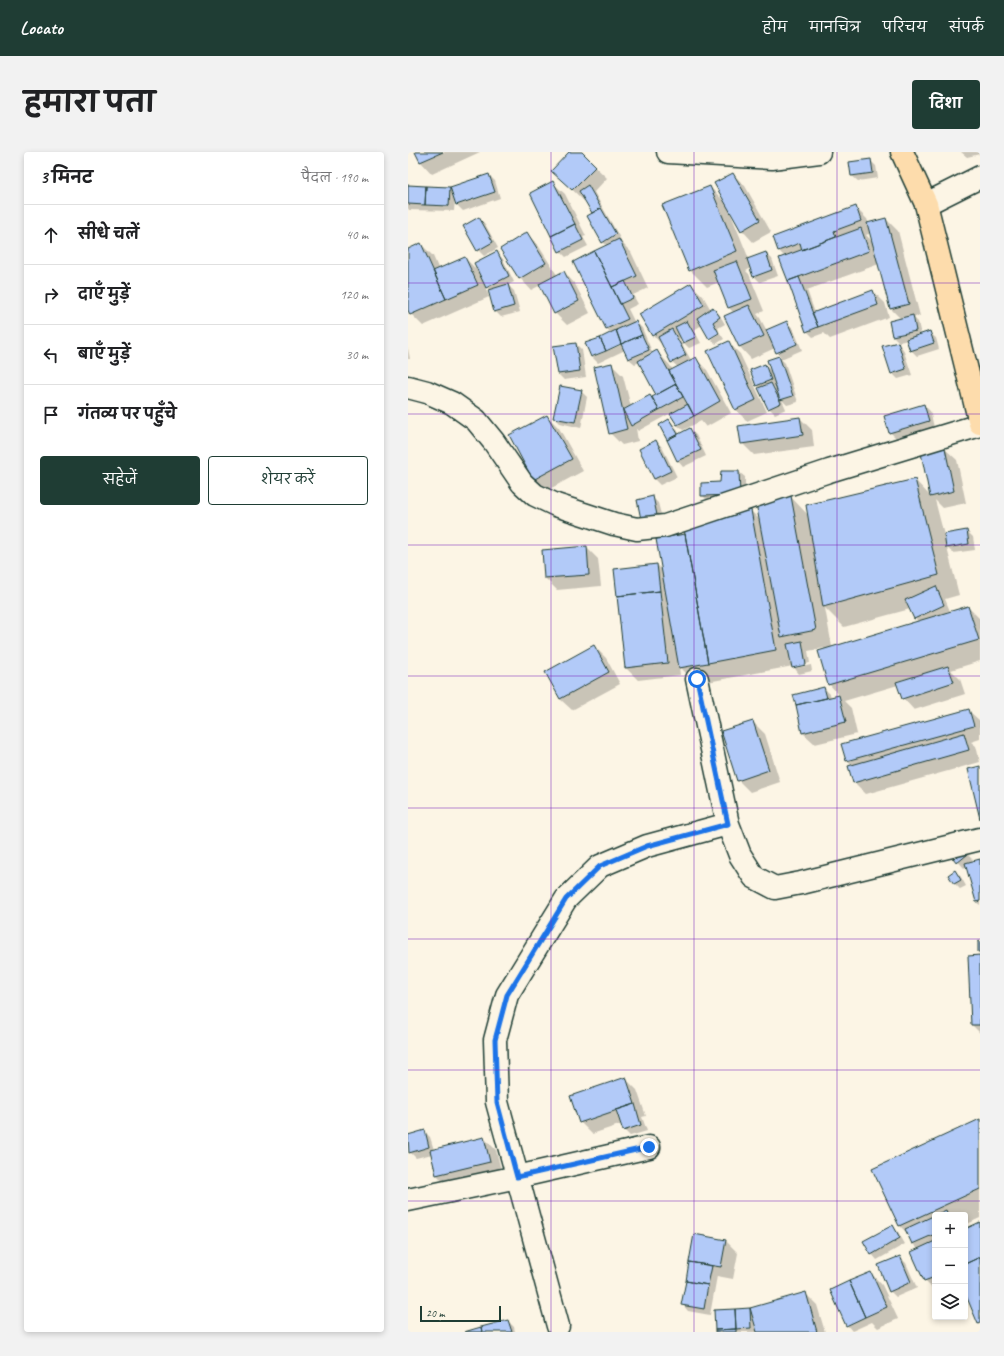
<!DOCTYPE html>
<html lang="hi">
<head>
<meta charset="utf-8">
<style>
	body { margin:0; font-family:Caveat,"Playpen Sans Deva",sans-serif; background:#f2f2f2; color:#202124 }
	.controls { position:absolute; right:12px; bottom:12px; display:grid; overflow:hidden; border-radius:4px; box-shadow:0 2px 6px #0003 }
	.controls button { width:36px; height:36px; display:grid; place-items:center; padding:0; border:0; border-bottom:1px solid #e0e0e0; background:#fff; color:#202124; font:20px sans-serif }
	.scale { position:absolute; left:12px; bottom:10px; width:81px; box-sizing:border-box; padding-left:4px; border:2px solid #1f3d34; border-top:0; font-size:11px; line-height:14px; white-space:nowrap; color:#1f3d34; -webkit-text-stroke:3px #fcf5e5; paint-order:stroke }
	.stop { position:absolute; width:12px; height:12px; margin:-9px; border:3px solid #1a73e8; border-radius:50%; background:#fff }
	.stop.end { background:#1a73e8; border-color:#fff; box-shadow:0 1px 4px #0008 }
	.list { margin:0; padding:0; list-style:none }
	h2 { display:flex; justify-content:space-between; align-items:center; height:52px; margin:0; padding:0 16px; font-size:17px }
	h2 small { font-size:13px; font-weight:400; color:#757577 }
	.list li { display:grid; grid-template-columns:26px 1fr auto; gap:12px; align-items:center; box-sizing:border-box; height:60px; padding:0 16px; border-top:1px solid #e0e0e0 }
	.list b { display:block; font-size:15px; white-space:nowrap }
	.list em { font-size:13px; font-style:normal; color:#757577 }
	.actions { display:flex; gap:8px; padding:12px 16px }
	.actions a { flex:1; padding:9px 0; border:1px solid #1f3d34; border-radius:4px; text-align:center; font-size:14px; color:#1f3d34 }
	.actions .main { background:#1f3d34; color:#fff }
	.icon { flex:none; width:22px; height:22px; fill:none; stroke:currentColor; stroke-width:2; stroke-linecap:round; stroke-linejoin:round }
	.map { position:relative; flex:none; width:572px; height:1180px; overflow:hidden; border-radius:4px }
	header { display:flex; align-items:center; gap:24px; box-sizing:border-box; height:56px; padding:0 20px; background:#1f3d34; color:#fff }
	header strong { font-size:19px }
	nav { display:flex; gap:22px; margin-inline-start:auto; font-size:14px }
	.intro { display:flex; align-items:center; justify-content:space-between; box-sizing:border-box; height:96px; padding:0 24px }
	h1 { margin:0; font-size:28px }
	.button { padding:10px 18px; border-radius:4px; background:#1f3d34; color:#fff; font-size:14px; font-weight:700 }
	main { display:flex; gap:24px; padding:0 24px }
	aside { flex:1; background:#fff; border-radius:4px; box-shadow:0 2px 6px #0003 }
	.map>svg:first-child { display:block }
	.shadow { fill:#0003; fill-rule:evenodd }
	.building { fill:#b2caf8; stroke:#1f3d34 }
	.lines { fill:none; stroke-linecap:round; stroke-linejoin:round }
	.street-casing { stroke:#1f3d34; stroke-width:25 }
	.highway-casing { stroke:#1f3d34; stroke-width:25 }
	.street { stroke:#fcf5e5; stroke-width:22 }
	.highway { stroke:#fddcac; stroke-width:22 }
	.route { stroke:#1a73e8; stroke-width:5 }
	.grid { fill:none; stroke:#7b2cbf; stroke-width:1; stroke-opacity:0.55 }
</style>
</head>
<body>
<header>
<strong>Locato</strong>
<nav><a>होम</a><a>मानचित्र</a><a>परिचय</a><a>संपर्क</a></nav>
</header>
<div class="intro"><h1>हमारा पता</h1><a class="button">दिशा</a></div>
<main>
<aside>
<h2>3 मिनट<small>पैदल · 190 m</small></h2>
<ul class="list">
<li><svg class="icon" aria-label="ahead" viewBox="0 0 24 24"><path d="M12 20V5M6 11l6-6 6 6"/></svg><div><b>सीधे चलें</b></div><em>40 m</em></li>
<li><svg class="icon" aria-label="right" viewBox="0 0 24 24"><path d="M7 20v-9h11M14 6l5 5-5 5"/></svg><div><b>दाएँ मुड़ें</b></div><em>120 m</em></li>
<li><svg class="icon" aria-label="left" viewBox="0 0 24 24"><path d="M17 20v-9H6M10 6l-5 5 5 5"/></svg><div><b>बाएँ मुड़ें</b></div><em>30 m</em></li>
<li><svg class="icon" aria-label="arrive" viewBox="0 0 24 24"><path d="M6 21V4h12l-3 4 3 4H6"/></svg><div><b>गंतव्य पर पहुँचे</b></div></li>
</ul>
<div class="actions"><a class="main">सहेजें</a><a>शेयर करें</a></div>
</aside>
<div class="map">
<svg width="572" height="1180" viewBox="0 0 572 1180">
	<rect width="100%" height="100%" fill="#fcf5e5"/>
	<filter id="ink" filterUnits="userSpaceOnUse"><feTurbulence type="fractalNoise" baseFrequency=".025" numOctaves="2"/><feDisplacementMap in="SourceGraphic" scale="8" xChannelSelector="R" yChannelSelector="G"/><feConvolveMatrix kernelMatrix="1 2 1 2 8 2 1 2 1" color-interpolation-filters="sRGB"/></filter>
	<g filter="url(#ink)">
		<path class="shadow" d="M8 0H72L24 22 13 10Z
			M163 0H172L199 26 186 40 213 88 212 89 223 100 240 136 225 143 230 152 220 157 227 171 228 170 234 176 245 202 249 200 261 212 265 218 270 215 264 210 257 196 245 183 283 132 295 144 303 158 305 156 311 162 317 172 310 176 311 179 302 185 294 173 286 178 293 191 281 196 276 191 273 185 271 187 283 208 287 206 299 218 323 261 298 275 293 269 275 278 269 273 263 261 230 279 228 276 230 289 214 293 202 281 203 212 215 224 223 255 242 244 244 246 250 243 232 210 227 212 221 207 217 198 190 211 184 205 179 192 203 181 199 177 166 110 199 94 195 90 185 62 177 48 176 49 145 19ZM218 189V191L185 205V203Z
			M553 0H572V2L559 5Z
			M462 8 468 14 470 26 450 29 444 24Z
			M325 22 337 34 363 80 345 90 334 78 323 59 322 60 341 107 358 101 364 107 370 124 352 130 346 124 343 116 338 119 341 122 356 159 349 162 352 166 359 179 379 171 385 176 394 198 373 207 377 211 390 250 379 253 374 248 378 257 367 262 361 256 352 236 348 233 357 213 364 220 361 209 373 205 369 200 367 196 343 207 332 195 318 165 326 161 321 156 311 130 299 135 282 118 302 35 318 51ZM369 234 371 240 366 235Z
			M81 23 87 29 92 46 55 59 49 53 47 47 46 59 1 58 0 56V34L42 36Z
			M145 31 157 42 178 84 175 85 180 94 158 105 152 99Z
			M447 55 459 67 461 72 478 67 490 79 512 164 505 165 510 170 513 183 522 181 528 186 531 197 509 204 503 198 500 188 491 190 485 184 493 167 482 156 471 112 399 138 407 161 465 139 477 151 481 165 422 187 416 181 405 185 399 179 373 107 377 105 371 99 366 85ZM463 81 465 90 458 83Z
			M71 66 77 72 90 96 76 104 70 98Z
			M118 81 130 93 149 123 156 120 167 132 182 161 159 173 147 161 133 133 123 138 112 126Z
			M13 92 25 104 31 118 57 106 71 120 89 101 95 107 106 130 100 133 106 139 112 160 93 165 87 159 81 137 76 132 81 145 15 174 3 162 0 156V98Z
			M312 181 316 187 308 192 303 187Z
			M320 190 332 202 359 260 339 269 327 257Z
			M490 191 495 197 504 223 490 227 484 221Z
			M168 192 174 198 178 225 156 228 150 222Z
			M0 196 2 207H0Z
			M173 239 179 245 173 276 152 271 146 265Z
			M516 253 522 259 526 275 488 286 482 280Z
			M139 264 151 276 175 319 138 339 126 327Z
			M392 266 404 278 406 295 346 303 334 291Z
			M261 268 267 274 272 283 282 278 288 283 298 304 275 315 270 309 252 273Z
			M248 289 254 295 269 325 252 333 246 327 232 297Z
			M537 297 549 308 558 351 535 356 527 348 536 383 559 379 565 385 567 398 545 401 539 396 551 443 537 447 542 459 538 460V462L560 455 572 467V509L543 518 552 527 557 542 506 558 495 546 490 533 436 549 443 556 449 582 407 592 395 581 416 536 422 542 423 546 432 544 421 532 416 496 400 499 402 511 388 514V516L403 513 404 519 391 522 385 514 289 532 271 514 272 523 230 528 218 516 207 417 249 413 254 418 278 383 343 359 353 369 383 345 401 364 507 328 523 345 514 301ZM417 456 436 475 502 457 507 466 510 470 424 495Z
			M331 320 337 325V349H300L294 343Z
			M244 345 250 351 256 374 235 372Z
			M178 395 190 407 193 434 149 438 137 426Z
			M186 494 198 506 212 532 164 558 152 547Z
			M560 558 572 569V587L563 590 568 594 572 610 458 642 446 630 444 614 439 609Z
			M345 570 357 582 372 630 342 640 330 628Z
			M556 699 565 708 563 711 572 708V753L568 750 559 714 556 716 547 706Z
			M547 719 553 725 558 734 552 737 547 732Z
			M572 804V881L564 873Z
			M217 926 229 938 238 964 234 965 239 979 222 984 216 978 214 972 184 982 172 970Z
			M572 968V1066L557 1073V1063H527V1139L517 1129 505 1100 511 1098 505 1092 501 1083 492 1074 466 1017Z
			M16 979 22 985 26 998 76 986 88 998 94 1022 40 1035 29 1023 24 1002 8 1006 2 1000 0 992V984Z
			M484 1074 490 1080 497 1092 469 1108 464 1102Z
			M287 1084 318 1089 330 1101 325 1127 309 1124 302 1163 280 1159 275 1153Z
			M492 1105 498 1111 509 1136 488 1145 482 1139Z
			M463 1121 474 1133 490 1167 470 1176 464 1170 444 1179 439 1173Z
			M397 1141 409 1153 417 1180H350L349 1176V1180H308L307 1159 343 1157Z
			M100 1169 106 1175 107 1180H60Z"/>
		<path class="building" d="M7 0H35L12 10Z
			M161 0H174L188 14 164 38 143 19Z
			M463 7 465 21 443 24 441 10Z
			M325 21 352 68 333 79 306 31Z
			M81 22 87 40 48 53 42 35Z
			M145 29 167 72 143 84 122 41Z
			M0 33 18 34 17 53 0 52Z
			M180 33 193 56 184 61 171 39Z
			M18 34 42 35 41 54 17 53Z
			M302 34 329 99 281 119 254 53Z
			M448 54 453 69 426 79 428 85 394 98 392 91 370 99 365 85Z
			M193 56 208 82 194 91 179 64Z
			M71 65 85 90 69 99 55 74Z
			M478 66 501 152 482 157 459 71Z
			M167 72 175 88 151 100 143 84Z
			M453 76 461 99 380 129 371 106Z
			M119 80 138 111 111 127 92 97Z
			M211 87 229 124 204 135 186 99Z
			M13 91 38 147 2 163 0 158V97Z
			M89 99 101 124 78 136 66 111Z
			M186 99 220 167 198 177 165 110Z
			M358 100 364 118 345 125 339 107Z
			M57 105 70 133 38 147 25 119Z
			M329 109 344 147 320 156 305 118Z
			M156 119 171 149 146 162 131 132Z
			M391 125 410 175 398 180 380 129Z
			M217 129 225 146 212 152 204 135Z
			M283 131 296 153 244 184 231 162Z
			M100 132 106 154 86 160 80 138Z
			M465 138 470 153 410 175 404 161Z
			M341 153 356 184 331 195 316 164Z
			M305 155 312 165 305 170 311 181 301 187 289 166Z
			M505 163 508 179 484 184 481 169Z
			M228 169 234 183 213 192 208 178Z
			M279 169 288 185 275 191 267 175Z
			M379 169 389 192 368 201 358 178Z
			M264 177 278 203 263 211 250 185Z
			M208 178 213 192 198 199 192 186Z
			M522 179 526 191 502 199 498 187Z
			M234 183 241 198 220 207 213 192Z
			M192 186 198 199 183 205 177 191Z
			M321 189 348 248 327 258 299 199Z
			M490 190 498 217 483 222 474 194Z
			M168 191 172 219 150 222 145 194Z
			M249 198 268 232 248 243 230 209Z
			M371 204 385 244 372 248 359 208Z
			M288 205 312 249 286 264 261 219Z
			M204 211 219 277 201 282 186 215Z
			M357 212 363 228 348 234 342 218Z
			M363 231 373 251 360 257 350 236Z
			M268 232 275 245 251 258 244 245Z
			M152 234 174 238 167 270 145 266Z
			M242 243 251 258 223 274 215 258Z
			M280 252 286 264 269 273 262 262Z
			M516 252 521 269 481 281 476 264Z
			M139 263 164 307 125 328 101 283Z
			M392 265 395 283 333 292 330 274Z
			M261 267 270 282 259 288 251 273Z
			M282 276 293 298 269 309 259 288Z
			M248 288 263 319 246 327 231 297Z
			M537 296 546 339 522 345 513 301Z
			M313 319H331L332 343 293 344V331L312 330Z
			M507 327 531 423 415 455 398 353Z
			M245 344 250 368 234 372 229 348Z
			M383 344 408 478 373 485 348 351Z
			M343 358 368 498 300 511 275 371Z
			M559 378 561 392 538 396 536 382Z
			M277 382 300 511 271 516 248 387Z
			M179 394 181 423 136 426 134 398Z
			M249 412 252 439 209 444 206 417Z
			M528 434 536 453 506 467 497 448Z
			M252 439 260 511 217 516 209 444Z
			M560 454 571 488 420 533 410 499Z
			M394 489 398 513 384 516 379 492Z
			M186 493 201 520 152 547 137 520Z
			M540 514 546 530 494 547 488 530Z
			M416 535 419 546 388 553 385 543Z
			M431 543 438 570 394 581 388 553Z
			M561 557 566 574 438 609 433 592Z
			M345 569 361 618 329 629 313 579Z
			M556 581 561 598 445 631 440 614Z
			M572 614V667L560 617Z
			M556 697 560 702 549 711 545 706Z
			M572 707V749L568 750 557 711Z
			M547 718 553 728 546 732 540 723Z
			M572 789V800H570V790Z
			M572 803V873H563L560 804Z
			M218 925 227 952 171 971 162 944Z
			M227 952 233 973 215 979 208 958Z
			M572 967V1037L491 1074 464 1017Z
			M17 978 21 995 1 1001 0 983Z
			M76 985 82 1010 28 1023 22 998Z
			M538 1058 540 1063H527V1082L504 1092 497 1077Z
			M572 1070V1105L557 1112V1077Z
			M485 1073 492 1086 463 1103 455 1089Z
			M286 1082 318 1088 313 1115 281 1110Z
			M527 1089V1125L516 1129 503 1100Z
			M492 1104 503 1130 481 1140 470 1113Z
			M572 1105V1171L570 1172 557 1141V1112Z
			M281 1110 304 1114 300 1133 278 1129Z
			M463 1120 479 1155 457 1165 441 1129Z
			M278 1129 300 1133 296 1157 273 1153Z
			M441 1129 457 1165 438 1174 422 1138Z
			M398 1140 409 1180H349L342 1156Z
			M342 1156 343 1176 328 1177 327 1157Z
			M327 1157 328 1177 307 1178 306 1158Z
			M100 1168 104 1180H74L73 1175Z
			M73 1175 74 1180H56Z
			M328 1177V1180H307V1178Z"/>
		<g class="lines">
			<g class="street-casing">
				<path id="street" d="M260 0 364 6 411 0
					M518 52 572 25
					M0 235 19 240 44 251 68 268 86 290 114 331 127 343 148 353 206 372 229 377 257 374 421 319 572 273
					M289 527 320 672 332 703 346 725 367 736 393 731 572 687
					M0 1048 109 1025 241 995
					M150 1174 89 950 87 888 99 843 158 747 192 714 239 694 320 672"/>
			</g>
			<g class="highway-casing">
				<path id="highway" d="M494 0 518 52 572 271"/>
			</g>
			<use href="#street" class="street"/>
			<use href="#highway" class="highway"/>
		</g>
	</g>
	<g class="lines" filter="url(#ink)">
		<path class="route" d="M241 995 109 1025 89 950 87 888 99 843 158 747 192 714 239 694 320 672 289 527"/>
	</g>
	<path class="grid" d="M143 0V1180M286 0V1180M429 0V1180M0 131H572M0 262H572M0 393H572M0 524H572M0 656H572M0 787H572M0 918H572M0 1049H572"/>
</svg>
<div class="controls">
<button>+</button>
<button>−</button>
<button><svg class="icon" aria-label="layers" viewBox="0 0 24 24"><path d="M12 4l9 5-9 5-9-5zM3 14l9 5 9-5"/></svg></button>
</div>
<div class="scale">20 m</div>
<div class="stop" style="left:289px;top:527px"></div>
<div class="stop end" style="left:241px;top:995px"></div>
</div>
</main>
</body>
</html>
